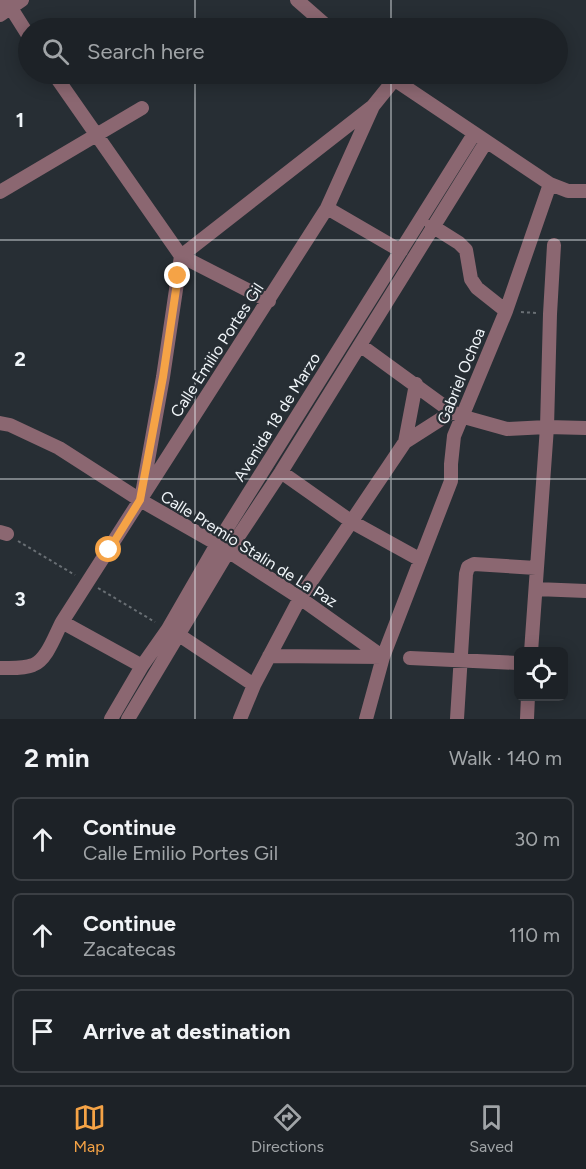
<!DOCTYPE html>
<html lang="en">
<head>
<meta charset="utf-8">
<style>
	body { margin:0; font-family:Figtree,sans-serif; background:#252a2f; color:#f1f3f6 }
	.controls { position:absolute; right:18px; bottom:18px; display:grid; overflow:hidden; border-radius:9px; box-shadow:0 3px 15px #0003 }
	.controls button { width:54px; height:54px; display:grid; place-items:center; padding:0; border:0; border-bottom:2px solid #3b3f44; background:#1d2227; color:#f1f3f6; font:30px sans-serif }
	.stop { position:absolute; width:18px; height:18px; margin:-14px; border:4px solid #f5a346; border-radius:50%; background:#fff }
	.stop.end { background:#f5a346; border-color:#fff; box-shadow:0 2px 6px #0008 }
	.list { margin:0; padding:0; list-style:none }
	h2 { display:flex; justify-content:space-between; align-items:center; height:78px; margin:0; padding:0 24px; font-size:26px }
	h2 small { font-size:20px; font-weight:400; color:#a0a4a7 }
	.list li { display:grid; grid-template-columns:39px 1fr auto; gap:18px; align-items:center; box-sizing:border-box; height:84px; margin:0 12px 12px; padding:0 12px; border:2px solid #3b3f44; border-radius:9px }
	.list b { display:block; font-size:22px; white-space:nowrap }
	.list p { margin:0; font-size:20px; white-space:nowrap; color:#a0a4a7 }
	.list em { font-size:20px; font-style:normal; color:#a0a4a7 }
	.icon { flex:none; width:33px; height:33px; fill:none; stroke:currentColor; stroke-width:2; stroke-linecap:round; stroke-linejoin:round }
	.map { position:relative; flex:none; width:586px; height:719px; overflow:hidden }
	.search { position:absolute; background:#1d2227; box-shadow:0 3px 15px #0003; left:18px; right:18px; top:18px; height:66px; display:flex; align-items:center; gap:15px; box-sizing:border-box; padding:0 21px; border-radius:33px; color:#a0a4a7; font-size:22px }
	.sheet { height:366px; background:#1d2227 }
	nav { display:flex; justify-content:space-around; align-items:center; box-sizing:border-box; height:84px; border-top:2px solid #3b3f44; background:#1d2227; font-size:16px; color:#a0a4a7 }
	nav a { display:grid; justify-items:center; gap:3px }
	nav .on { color:#f5a346 }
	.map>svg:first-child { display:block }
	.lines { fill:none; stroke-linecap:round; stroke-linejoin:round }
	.path { stroke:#696f74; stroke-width:2; stroke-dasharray:3 3; stroke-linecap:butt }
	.street { stroke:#8b6771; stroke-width:14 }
	.route { stroke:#f5a346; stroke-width:8 }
	.grid { fill:none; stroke:#f0f5f9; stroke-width:1.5; stroke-opacity:0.55 }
	.labels { text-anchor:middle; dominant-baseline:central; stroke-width:4.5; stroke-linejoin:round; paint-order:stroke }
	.street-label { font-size:16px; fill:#f0f5f9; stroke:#272e34 }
	.grid-label { font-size:20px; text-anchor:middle; font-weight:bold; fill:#f0f5f9; stroke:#272e34; stroke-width:4.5; stroke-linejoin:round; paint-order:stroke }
</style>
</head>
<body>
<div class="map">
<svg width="586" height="719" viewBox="0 0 586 719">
	<rect width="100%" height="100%" fill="#272e34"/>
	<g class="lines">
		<path class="path" d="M521 312 536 313
			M18 541 75 575
			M98 588 155 622"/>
		<path class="street" d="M3 0 11 8 28 35
			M297 0 329 28
			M0 15 22 0
			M54 74 181 256 269 301
			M386 74 550 184 568 191H586
			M0 192 142 108
			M327 208 401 251
			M432 226 459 243 466 250 471 279 477 288 506 311
			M181 256 373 106 394 80
			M360 345 452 412 464 417 507 429 547 427 586 428
			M0 423 10 425 59 448 140 500 217 544 300 598 383 657
			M405 442 416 384
			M281 472 352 522 419 559
			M142 494 163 377 181 256
			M0 532 7 534
			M536 589 586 591
			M62 622 142 666
			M179 635 254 685
			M531 652 547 427 550 314 554 245
			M269 656 383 657
			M410 658 518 663
			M0 668C10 668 24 669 33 665 47 660 55 635 62 622L327 208 373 106
			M111 719 142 666 168 629 217 544 474 134
			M128 719 228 552 281 472 486 142
			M240 719 254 685 300 598 405 442 452 412
			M366 719 383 657 451 481V464L454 436 506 311 550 184
			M457 719 466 574 468 567 474 564 536 568
			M527 719 528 696"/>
	</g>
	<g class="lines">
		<path class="route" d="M109 550 140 500 163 377 178 276"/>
	</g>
	<path class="grid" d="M195 0V28M391 0V28M195 74V719M391 74V719M0 240H586M0 479H586"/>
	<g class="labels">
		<g class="street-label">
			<text transform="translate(217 350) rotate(-57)">Calle Emilio Portes Gil</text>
			<text transform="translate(461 376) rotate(-68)">Gabriel Ochoa</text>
			<text transform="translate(277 417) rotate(-58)">Avenida 18 de Marzo</text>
			<text transform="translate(249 549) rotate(32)">Calle Premio Stalin de La Paz</text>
		</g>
	</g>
	<g class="grid-label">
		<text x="20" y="127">1</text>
		<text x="20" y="366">2</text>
		<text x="20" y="606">3</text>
	</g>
</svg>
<div class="controls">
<button><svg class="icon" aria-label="locate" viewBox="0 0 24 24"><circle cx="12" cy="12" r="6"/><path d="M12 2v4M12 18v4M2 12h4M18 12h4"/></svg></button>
</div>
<div class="stop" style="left:109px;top:550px"></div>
<div class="stop end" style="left:178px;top:276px"></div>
<div class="search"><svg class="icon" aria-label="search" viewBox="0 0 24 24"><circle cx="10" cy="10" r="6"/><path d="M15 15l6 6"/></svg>Search here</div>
</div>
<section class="sheet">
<h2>2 min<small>Walk · 140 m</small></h2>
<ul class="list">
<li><svg class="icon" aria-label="ahead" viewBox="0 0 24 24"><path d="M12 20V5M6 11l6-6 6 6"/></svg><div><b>Continue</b><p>Calle Emilio Portes Gil</p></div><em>30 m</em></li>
<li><svg class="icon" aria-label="ahead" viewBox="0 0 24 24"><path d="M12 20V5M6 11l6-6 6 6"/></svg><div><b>Continue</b><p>Zacatecas</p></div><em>110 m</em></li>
<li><svg class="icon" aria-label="arrive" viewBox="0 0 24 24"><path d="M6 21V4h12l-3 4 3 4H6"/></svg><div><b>Arrive at destination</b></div></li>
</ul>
</section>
<nav>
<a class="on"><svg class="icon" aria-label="map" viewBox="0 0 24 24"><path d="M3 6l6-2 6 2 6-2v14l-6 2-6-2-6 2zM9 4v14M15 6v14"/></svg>Map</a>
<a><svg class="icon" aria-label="directions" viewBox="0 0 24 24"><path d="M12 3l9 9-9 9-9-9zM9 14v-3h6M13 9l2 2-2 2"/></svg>Directions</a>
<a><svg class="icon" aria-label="saved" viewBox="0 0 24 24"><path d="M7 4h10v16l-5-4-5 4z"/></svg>Saved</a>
</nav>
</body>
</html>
